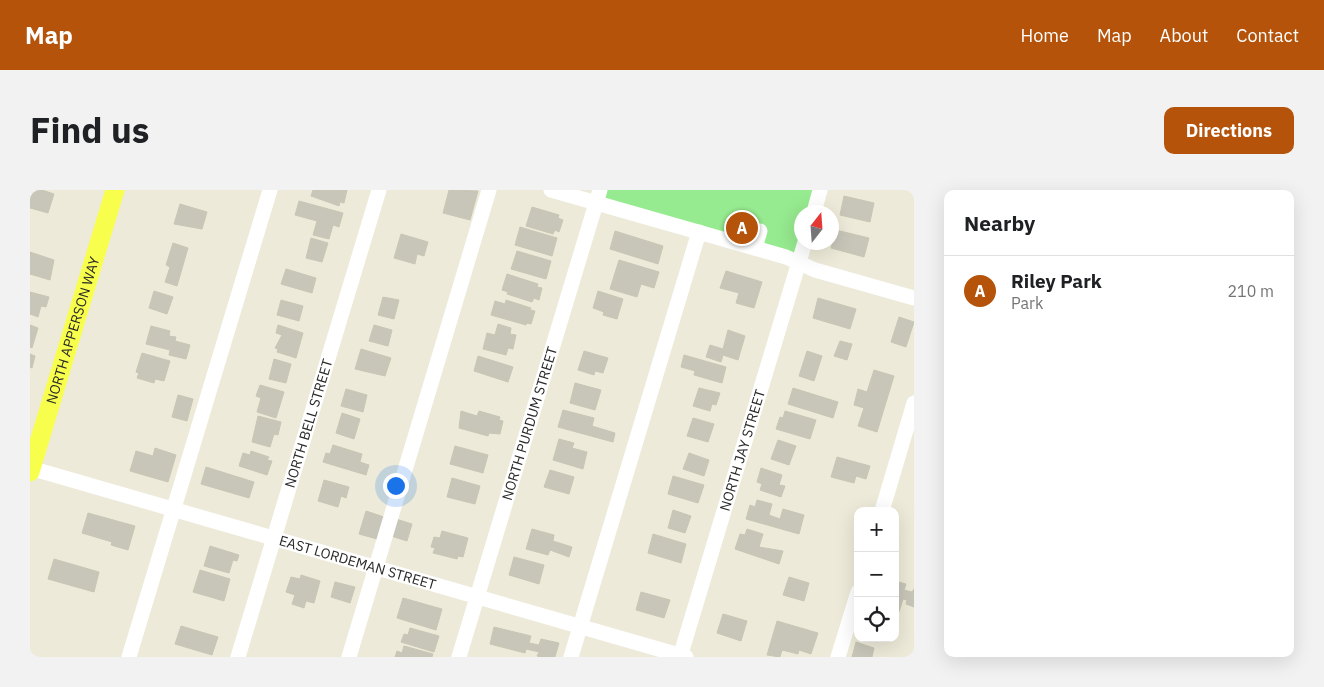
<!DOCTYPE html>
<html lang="en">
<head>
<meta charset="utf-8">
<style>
	body { margin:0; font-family:"IBM Plex Sans",sans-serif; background:#f2f2f2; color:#202124 }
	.controls { position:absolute; right:15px; bottom:15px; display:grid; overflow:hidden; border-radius:10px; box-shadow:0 5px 20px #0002 }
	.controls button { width:45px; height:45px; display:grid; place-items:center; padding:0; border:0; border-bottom:1px solid #e0e0e0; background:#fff; color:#202124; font:25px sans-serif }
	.compass { position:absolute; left:764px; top:15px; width:45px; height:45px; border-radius:50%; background:#fff; box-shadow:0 5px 20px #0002; rotate:17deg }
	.you { position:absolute; left:365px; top:295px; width:18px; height:18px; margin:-12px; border:4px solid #fff; border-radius:50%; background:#1a73e8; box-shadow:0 0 0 8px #1a73e833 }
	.badge { display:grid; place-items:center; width:32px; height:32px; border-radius:50%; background:#b45309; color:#fff; font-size:16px; font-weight:700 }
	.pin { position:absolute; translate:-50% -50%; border:2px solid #fff; box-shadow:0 1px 5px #0006 }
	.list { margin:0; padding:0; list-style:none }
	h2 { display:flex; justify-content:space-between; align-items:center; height:65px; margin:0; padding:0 20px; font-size:21px }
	h2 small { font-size:16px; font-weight:400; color:#757577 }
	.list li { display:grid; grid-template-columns:32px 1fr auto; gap:15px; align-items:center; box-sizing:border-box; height:70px; padding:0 20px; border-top:1px solid #e0e0e0 }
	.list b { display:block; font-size:19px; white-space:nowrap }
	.list p { margin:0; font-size:16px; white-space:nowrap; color:#757577 }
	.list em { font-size:16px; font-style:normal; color:#757577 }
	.icon { flex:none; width:28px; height:28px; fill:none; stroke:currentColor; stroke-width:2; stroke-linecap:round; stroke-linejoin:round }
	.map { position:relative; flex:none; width:884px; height:467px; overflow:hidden; border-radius:10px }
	header { display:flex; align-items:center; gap:30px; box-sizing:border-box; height:70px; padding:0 25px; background:#b45309; color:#fff }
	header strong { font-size:24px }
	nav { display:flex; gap:28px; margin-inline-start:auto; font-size:18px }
	.intro { display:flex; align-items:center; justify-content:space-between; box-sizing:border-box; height:120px; padding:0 30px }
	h1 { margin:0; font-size:35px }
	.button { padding:12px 22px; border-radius:10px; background:#b45309; color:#fff; font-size:18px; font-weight:700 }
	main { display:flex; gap:30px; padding:0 30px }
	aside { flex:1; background:#fff; border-radius:10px; box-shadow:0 5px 20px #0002 }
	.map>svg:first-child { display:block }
	.green { fill:#96ea8f }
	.building { fill:#c8c6b9; stroke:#c8c6b3 }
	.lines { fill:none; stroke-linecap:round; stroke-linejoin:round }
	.minor { stroke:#fff; stroke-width:15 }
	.major { stroke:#f8fe4c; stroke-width:19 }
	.labels { text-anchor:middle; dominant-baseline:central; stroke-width:4; stroke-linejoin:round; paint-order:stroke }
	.street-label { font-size:14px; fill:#292929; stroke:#fff }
</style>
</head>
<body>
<header>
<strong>Map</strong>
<nav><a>Home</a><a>Map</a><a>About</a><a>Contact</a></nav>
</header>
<div class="intro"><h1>Find us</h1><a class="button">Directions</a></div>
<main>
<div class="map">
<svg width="884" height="467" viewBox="0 0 884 467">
	<rect width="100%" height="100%" fill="#edead9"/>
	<path class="green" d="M570 0H790L784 22H772L769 71 566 12Z"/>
	<path class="building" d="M0 0H12L24 4 18 23 0 18Z
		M283 0H317L314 13 310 12 309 16 281 6Z
		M419 0 448 1 440 30 413 23Z
		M814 6 844 13 840 32 810 25Z
		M269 11 313 23 309 37 303 35 299 49 283 45 287 31 265 25Z
		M150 14 177 22 172 39 144 34Z
		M502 17 529 25 528 28 533 30 529 42 525 40 523 44 496 36Z
		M490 37 527 48 522 66 485 55Z
		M806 40 839 48 834 67 801 58Z
		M585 41 633 56 628 74 580 59Z
		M371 44 398 52 394 66 387 64 385 74 364 68Z
		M281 48 298 53 292 72 276 68Z
		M143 53 158 58 147 96 135 92 140 77 136 75Z
		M487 61 521 71 516 89 481 79Z
		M0 62 24 70 20 90 0 84Z
		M589 70 629 82 624 98 611 94 607 107 580 99Z
		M256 79 286 88 282 103 251 94Z
		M696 81 732 92 724 118 706 113 709 103 690 98Z
		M477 84 508 94 507 97 512 98 509 110 504 108 502 112 477 104 478 102 472 100Z
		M124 101 143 107 137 124 119 118Z
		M568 101 593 109 587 129 573 125 574 122 563 118Z
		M0 102 19 107 16 117 11 116 8 127 0 124Z
		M353 107 369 110 364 129 348 125Z
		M788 108 826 119 820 139 783 128Z
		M251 110 273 116 269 131 247 125Z
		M476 110 501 118 500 120 505 121 501 134 497 133 496 135 461 125 465 111 475 114Z
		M869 127 884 132 876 157 861 152Z
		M468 134 481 138 480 144 486 145 483 159 478 158 476 165 453 159 457 143 465 145Z
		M0 135 8 138 2 158 0 157Z
		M248 135 273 143 266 168 247 162 248 159 245 158 252 145 246 143Z
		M344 135 362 140 358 156 339 151Z
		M121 136 140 141 139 146 146 147 145 151 160 155 156 169 139 165 140 160 116 154Z
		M698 140 715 146 708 170 693 165 691 172 676 167 680 155 693 159Z
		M810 151 822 154 817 170 804 166Z
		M331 159 361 168 355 186 325 179Z
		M554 161 578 168 573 183 565 181 564 185 548 180Z
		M777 161 792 166 784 191 769 186Z
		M112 163 140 171 134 191 125 189 124 193 107 188 109 183 106 182Z
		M0 164 5 166 2 178 0 177Z
		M654 165 696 177 692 193 664 185 665 181 651 177Z
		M448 166 483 177 478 192 444 181Z
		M244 169 261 174 256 193 239 189Z
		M844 180 864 186 847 242 828 236 834 218 824 215 828 199 837 202Z
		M545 193 571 200 565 220 540 213Z
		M230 195 254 202 246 228 227 222 231 208 226 206Z
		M669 198 690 203 686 215 682 214 680 221 663 216Z
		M763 198 808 212 803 228 758 214Z
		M316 199 337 205 333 222 311 216Z
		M148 205 163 209 157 231 142 227Z
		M533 220 564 228 562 236 585 243 583 252 528 237Z
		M431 221 447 226 449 221 470 227 469 230 473 231 470 244 459 243 458 246 429 238Z
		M755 221 786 230 780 249 746 239 750 227 753 228Z
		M312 223 330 229 324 249 306 243Z
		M228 226 251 232 248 245 244 244 240 257 222 252Z
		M663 228 684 234 678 252 657 246Z
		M529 249 544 253 542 258 557 262 553 279 523 270Z
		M748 250 766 256 759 275 741 269Z
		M303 255 332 264 330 272 339 275 336 285 293 272 296 263 300 264Z
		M425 256 458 265 453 283 420 274Z
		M125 258 146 265 138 292 100 281 106 261 123 266Z
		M221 261 239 267 237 270 242 271 237 285 209 276 213 263 220 265Z
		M659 263 679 270 674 286 653 279Z
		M807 267 840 276 836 289 826 286 824 293 801 287Z
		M176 277 224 292 219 308 171 294Z
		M731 278 752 285 749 295 755 296 751 307 730 300 732 294 727 292Z
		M520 280 544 287 539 304 514 297Z
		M643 286 674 295 668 313 638 304Z
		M422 288 450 296 445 314 417 307Z
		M294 290 319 297 316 308 311 306 308 317 288 311Z
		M727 310 742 314 739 325 750 329 753 319 774 325 769 344 716 329 720 315 725 317Z
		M643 320 661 326 655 343 638 338Z
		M336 321 354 327 347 349 329 344Z
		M58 323 105 336 98 360 81 355 82 352 52 343Z
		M366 329 382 334 377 351 361 346Z
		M502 339 524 345 523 351 542 357 539 367 520 360 518 365 496 359Z
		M717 339 733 344 729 357 753 361 749 374 705 359 710 344 715 345Z
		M412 341 438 348 433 367 428 366 427 369 403 363 405 358 401 357 404 347 410 348Z
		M623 344 656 354 651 373 618 363Z
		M180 356 209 365 207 371 203 370 199 383 174 376Z
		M484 367 514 375 509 394 479 385Z
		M24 369 69 382 64 402 18 389Z
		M170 380 200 389 194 411 163 402Z
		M271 385 290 391 284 413 276 411 274 418 262 414 265 405 256 402 261 387 270 389Z
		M759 387 779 393 774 411 753 405Z
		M865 391 876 394 874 400 882 402 884 399V417L876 414 877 410 873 409 869 422 865 421Z
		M305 392 325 397 320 413 301 407Z
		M611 402 640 410 634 428 606 420Z
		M373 408 412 419 406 440 367 428Z
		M693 424 717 431 711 451 687 443Z
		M747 431 788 443 781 464 769 460 768 464 752 460 750 467 737 465Z
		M151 436 188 447 182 465 145 454Z
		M464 437 501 446 499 453 509 455 511 449 529 453 525 467H510L507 466 509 462 496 459 495 463 460 454Z
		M380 438 409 446 404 462 371 452 374 444 378 445Z
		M826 452 844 458 842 467H822Z
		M374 456 403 464 402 467H365L367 461 372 463Z"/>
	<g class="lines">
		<g class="minor">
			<path d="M521 0 756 67 785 80 884 108"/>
			<path d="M784 22 790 0"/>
			<path d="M725 58 730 41"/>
			<path id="s1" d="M0 278 656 467"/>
			<path d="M852 321 884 213"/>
			<path d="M99 467 240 0"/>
			<path id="s2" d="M208 467 349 0"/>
			<path d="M319 467 459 0"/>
			<path id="s3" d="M429 467 570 0"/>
			<path d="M541 467 669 42"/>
			<path id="s4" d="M650 467 775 52"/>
			<path d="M808 467 828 402"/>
		</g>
		<path class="major" id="s5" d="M0 282 85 0"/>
	</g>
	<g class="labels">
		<g class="street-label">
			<text stroke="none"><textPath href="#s5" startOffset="148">NORTH APPERSON WAY</textPath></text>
			<text stroke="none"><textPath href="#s2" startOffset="244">NORTH BELL STREET</textPath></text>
			<text stroke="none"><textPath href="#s3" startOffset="244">NORTH PURDUM STREET</textPath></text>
			<text stroke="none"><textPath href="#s4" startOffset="216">NORTH JAY STREET</textPath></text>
			<text stroke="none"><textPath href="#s1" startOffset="341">EAST LORDEMAN STREET</textPath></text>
		</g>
	</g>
</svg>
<div class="controls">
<button>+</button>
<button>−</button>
<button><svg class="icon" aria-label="locate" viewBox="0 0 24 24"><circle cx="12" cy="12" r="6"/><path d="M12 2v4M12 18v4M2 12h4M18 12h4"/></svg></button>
</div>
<svg class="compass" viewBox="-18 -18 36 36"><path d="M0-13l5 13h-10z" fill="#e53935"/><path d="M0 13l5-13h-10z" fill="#757577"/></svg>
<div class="you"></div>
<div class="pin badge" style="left:712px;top:38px">A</div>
</div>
<aside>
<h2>Nearby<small></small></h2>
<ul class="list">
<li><span class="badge">A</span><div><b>Riley Park</b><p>Park</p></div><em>210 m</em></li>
</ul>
</aside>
</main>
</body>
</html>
